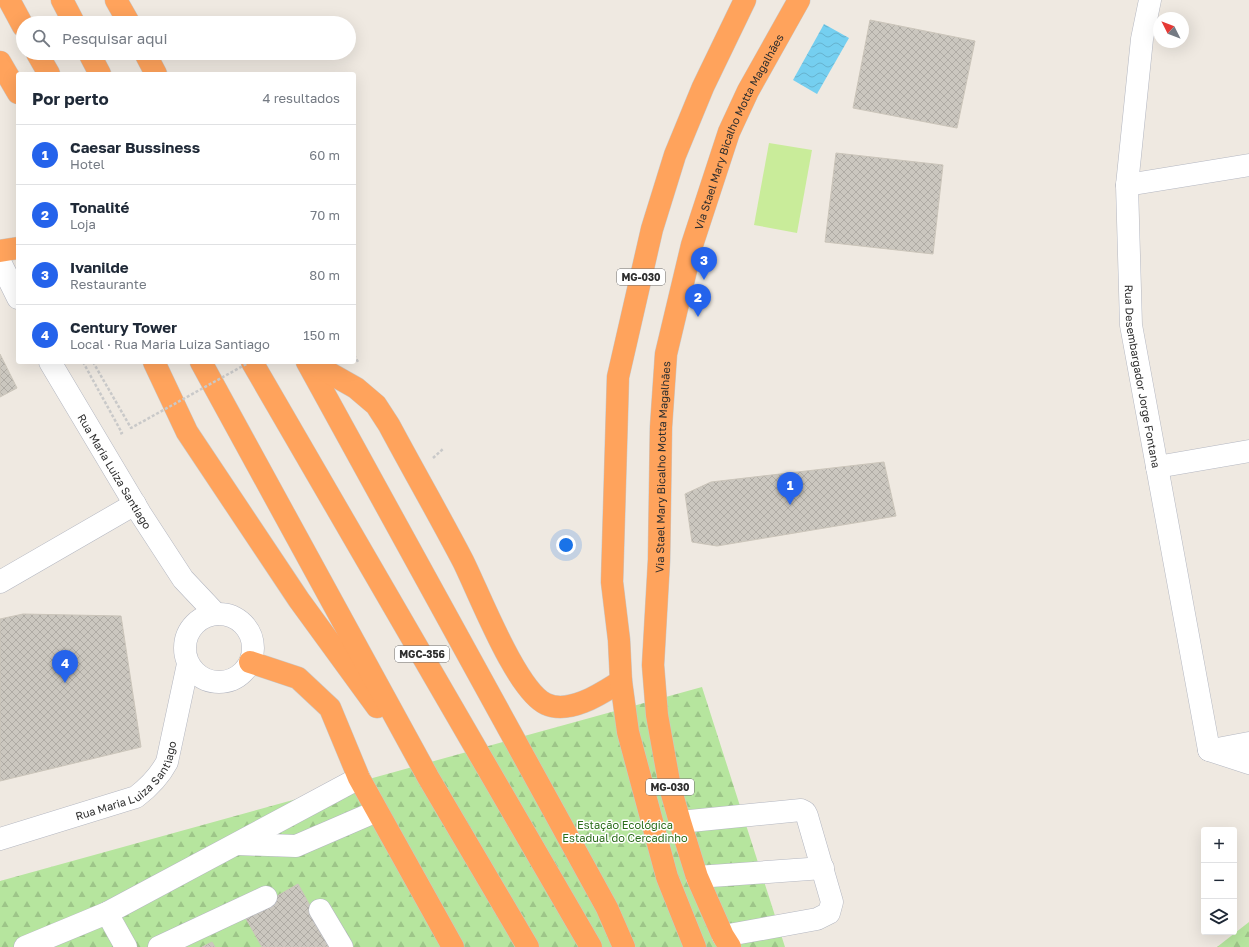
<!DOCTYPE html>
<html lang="pt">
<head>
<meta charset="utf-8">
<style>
	body { margin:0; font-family:"Golos Text",sans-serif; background:#f2f2f3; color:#1f2937 }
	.controls { position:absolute; right:12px; bottom:12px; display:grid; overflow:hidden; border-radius:4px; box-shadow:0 4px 16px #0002 }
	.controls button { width:36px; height:36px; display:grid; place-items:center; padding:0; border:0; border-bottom:1px solid #e0e1e3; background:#fff; color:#1f2937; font:20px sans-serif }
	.compass { position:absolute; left:1153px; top:12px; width:36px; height:36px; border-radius:50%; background:#fff; box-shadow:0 4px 16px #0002; rotate:312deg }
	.you { position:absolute; left:566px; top:545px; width:14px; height:14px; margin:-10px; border:3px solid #fff; border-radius:50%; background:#1a73e8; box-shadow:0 0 0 6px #1a73e833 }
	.badge { display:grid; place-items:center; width:26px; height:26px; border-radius:50%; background:#2563eb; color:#fff; font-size:13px; font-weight:700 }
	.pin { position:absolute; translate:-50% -33px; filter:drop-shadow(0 1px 2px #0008) }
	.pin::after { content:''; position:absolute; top:21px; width:14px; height:12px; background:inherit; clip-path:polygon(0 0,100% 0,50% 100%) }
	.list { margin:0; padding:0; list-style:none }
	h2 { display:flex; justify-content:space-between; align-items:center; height:52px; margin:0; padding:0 16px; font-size:17px }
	h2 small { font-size:13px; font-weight:400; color:#747a83 }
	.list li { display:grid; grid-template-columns:26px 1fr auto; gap:12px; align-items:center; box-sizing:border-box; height:60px; padding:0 16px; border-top:1px solid #e0e1e3 }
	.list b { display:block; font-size:15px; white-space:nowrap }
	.list p { margin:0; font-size:13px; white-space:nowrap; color:#747a83 }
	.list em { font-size:13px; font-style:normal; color:#747a83 }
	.icon { flex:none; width:22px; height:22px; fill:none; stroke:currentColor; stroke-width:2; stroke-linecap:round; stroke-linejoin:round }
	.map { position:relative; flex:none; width:1249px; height:947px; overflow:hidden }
	.search { position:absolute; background:#fff; box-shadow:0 4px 16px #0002; left:16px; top:16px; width:340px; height:44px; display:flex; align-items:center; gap:10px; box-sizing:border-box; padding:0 14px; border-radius:22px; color:#747a83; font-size:15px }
	.panel { position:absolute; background:#fff; box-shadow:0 4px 16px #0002; left:16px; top:72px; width:340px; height:292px; border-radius:4px }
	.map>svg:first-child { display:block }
	.forest { fill:url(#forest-firs) }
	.pitch { fill:#c9ec9a }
	.water { fill:url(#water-waves) }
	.building { fill:url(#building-cross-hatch); stroke:#cbc5ba }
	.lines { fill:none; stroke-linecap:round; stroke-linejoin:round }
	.minor-casing { stroke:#b4b7c1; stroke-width:23 }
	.highway-casing { stroke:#c9c9c9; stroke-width:23 }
	.path { stroke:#c9c9c9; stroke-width:2.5; stroke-dasharray:3 2; stroke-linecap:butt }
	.minor { stroke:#fff; stroke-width:22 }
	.highway { stroke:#ffa35c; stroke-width:22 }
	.path-bridge { stroke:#c9c9c9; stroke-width:2.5; stroke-dasharray:3 2; stroke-linecap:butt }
	.labels { text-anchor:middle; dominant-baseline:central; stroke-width:3; stroke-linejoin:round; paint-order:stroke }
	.shield { fill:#fff; stroke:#6d6d6d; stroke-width:1 }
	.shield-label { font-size:10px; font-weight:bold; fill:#2e2e2e }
	.street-label { font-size:11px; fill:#2e2e2e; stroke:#fff }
	.park-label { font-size:11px; fill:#2c6e1b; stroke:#fff }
</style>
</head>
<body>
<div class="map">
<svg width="1249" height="947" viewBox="0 0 1249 947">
	<defs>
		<pattern id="forest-firs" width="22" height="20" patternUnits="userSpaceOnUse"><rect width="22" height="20" fill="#b6e59e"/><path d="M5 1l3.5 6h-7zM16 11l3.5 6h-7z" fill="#9dc588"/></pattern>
		<pattern id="water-waves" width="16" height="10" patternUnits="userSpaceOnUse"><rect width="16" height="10" fill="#75cff0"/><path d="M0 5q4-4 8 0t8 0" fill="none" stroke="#66b2ce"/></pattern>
		<pattern id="building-cross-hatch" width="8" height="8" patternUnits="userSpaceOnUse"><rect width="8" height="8" fill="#cbc7bf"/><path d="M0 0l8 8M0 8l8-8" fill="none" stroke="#afaba4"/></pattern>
	</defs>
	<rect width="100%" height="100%" fill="#efe9e1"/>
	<path class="forest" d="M702 687 785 947H0V881Z
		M1249 922V947H1217Z"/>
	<path class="pitch" d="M769 143 812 150 797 233 754 225Z"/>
	<path class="water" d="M824 24 849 38 817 94 793 80Z"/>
	<path class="building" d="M870 20 975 41 957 128 853 108Z
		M836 153 943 165 933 254 825 242Z
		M0 354 17 388 0 397Z
		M884 462 896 516 717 546 692 542 685 494 711 482Z
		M23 614 121 616 141 747 0 781V619Z
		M298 884 333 947H262L244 915Z
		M212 942 215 947H202Z"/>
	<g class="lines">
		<g class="minor-casing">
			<g id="minor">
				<path id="s1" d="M1150 0 1142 39 1127 185 1131 325 1209 750"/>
				<path d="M1127 185 1249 165"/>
				<path d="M0 262 18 298"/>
				<path id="s2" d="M50 362 140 513 183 579 216 614"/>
				<path d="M1157 467 1249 451"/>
				<path d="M0 582 135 504"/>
				<circle cx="219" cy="648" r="34"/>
				<path d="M1209 750 1249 763"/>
				<path d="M1212 750 1249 743"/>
				<path d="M680 822 801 810 805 812 807 816 832 902 829 913 817 919 723 936"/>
				<path id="s3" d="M0 839 136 797C149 787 159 777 167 762L188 664"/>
				<path d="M238 844 296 846 377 811"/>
				<path d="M697 877 823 868"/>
				<path d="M320 910 342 947"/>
				<path d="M107 913 126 947"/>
				<path d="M25 947 107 913 359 778"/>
				<path d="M159 947 266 897"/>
			</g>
		</g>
		<g class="highway-casing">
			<g id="highway">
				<path d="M9 0 23 26"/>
				<path d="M62 0 74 23"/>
				<path d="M116 0 129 23"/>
				<path d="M37 53 49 74"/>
				<path d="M89 53 100 74"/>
				<path d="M145 53 156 74"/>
				<path d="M0 62 18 93"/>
				<path d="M0 251 18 248"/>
				<path d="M154 362 187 432 299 600 377 707"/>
				<path d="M201 362 428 777 528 947"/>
				<path d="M252 362 591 947"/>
				<path d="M307 362 607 908 624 947"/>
				<path d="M310 362 356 388 376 405 389 425C413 470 439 515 463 561 479 593 516 690 546 704 570 715 602 693 621 681"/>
				<path d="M250 662 298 678 330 708 359 778 453 947"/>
				<path d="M695 947 667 877 628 732 621 681 619 640 612 582 618 377 652 229 675 155 703 87 745 0"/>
				<path id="s4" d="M730 947 723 936 697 877 680 822 670 787 657 715 653 665 659 560 661 427 666 354 692 245 729 132 748 91 799 0"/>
			</g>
		</g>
		<path class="path" d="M354 355 358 362
			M83 362 122 433 120 434
			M433 458 443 449"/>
		<use href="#minor" class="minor"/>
		<use href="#highway" class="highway"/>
		<path class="path-bridge" d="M93 362 131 428 250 362"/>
	</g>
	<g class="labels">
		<g class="shield">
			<rect x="617" y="269" width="48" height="16" rx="3"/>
			<rect x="395" y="646" width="54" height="16" rx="3"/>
			<rect x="646" y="779" width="48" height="16" rx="3"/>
		</g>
		<g class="shield-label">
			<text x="641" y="277">MG-030</text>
			<text x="422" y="654">MGC-356</text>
			<text x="670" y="787">MG-030</text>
		</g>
		<g class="street-label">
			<text stroke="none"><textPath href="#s4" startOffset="841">Via Stael Mary Bicalho Motta Magalhães</textPath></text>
			<text stroke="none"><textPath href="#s1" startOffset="379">Rua Desembargador Jorge Fontana</textPath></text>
			<text stroke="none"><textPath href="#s4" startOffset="493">Via Stael Mary Bicalho Motta Magalhães</textPath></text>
			<text stroke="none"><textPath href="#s2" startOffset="127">Rua Maria Luiza Santiago</textPath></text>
			<text stroke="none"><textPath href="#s3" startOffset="145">Rua Maria Luiza Santiago</textPath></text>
		</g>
		<g class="park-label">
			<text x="625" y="824">Estação Ecológica<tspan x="625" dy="13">Estadual do Cercadinho</tspan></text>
		</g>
	</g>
</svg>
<div class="controls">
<button>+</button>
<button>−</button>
<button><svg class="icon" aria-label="layers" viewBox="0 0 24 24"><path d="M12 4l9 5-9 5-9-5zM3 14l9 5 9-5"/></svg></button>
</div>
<svg class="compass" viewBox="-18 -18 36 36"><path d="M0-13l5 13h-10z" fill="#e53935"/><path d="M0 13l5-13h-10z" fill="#747a83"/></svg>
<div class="you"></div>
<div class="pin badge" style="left:790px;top:505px">1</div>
<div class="pin badge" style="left:698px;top:317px">2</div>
<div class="pin badge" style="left:704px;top:280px">3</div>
<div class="pin badge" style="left:65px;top:683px">4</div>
<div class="search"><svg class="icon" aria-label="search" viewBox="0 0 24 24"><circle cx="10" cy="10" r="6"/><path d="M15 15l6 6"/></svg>Pesquisar aqui</div>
<section class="panel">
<h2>Por perto<small>4 resultados</small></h2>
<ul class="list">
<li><span class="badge">1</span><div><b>Caesar Bussiness</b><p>Hotel</p></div><em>60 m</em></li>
<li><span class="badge">2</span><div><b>Tonalité</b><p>Loja</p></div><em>70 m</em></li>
<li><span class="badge">3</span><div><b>Ivanilde</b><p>Restaurante</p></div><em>80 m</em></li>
<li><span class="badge">4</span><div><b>Century Tower</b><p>Local · Rua Maria Luiza Santiago</p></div><em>150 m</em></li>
</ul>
</section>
</div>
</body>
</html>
